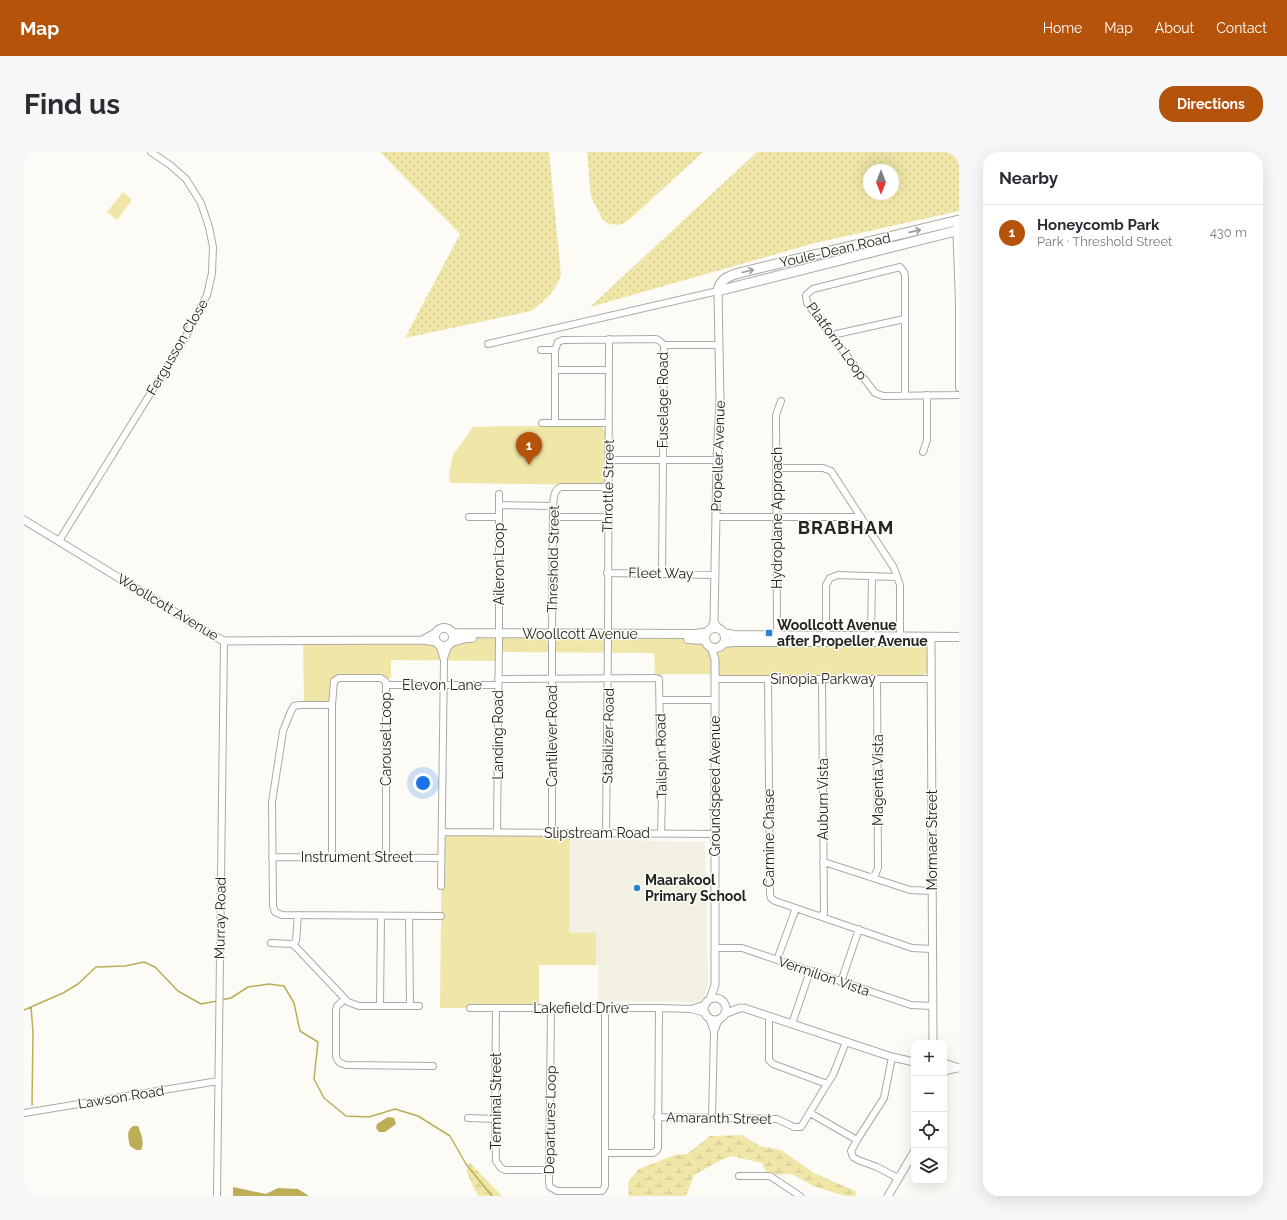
<!DOCTYPE html>
<html lang="en">
<head>
<meta charset="utf-8">
<style>
	body { margin:0; font-family:Raleway,sans-serif; background:#f7f7f7; color:#2b2b33 }
	.controls { position:absolute; right:12px; bottom:12px; display:grid; overflow:hidden; border-radius:8px; box-shadow:0 4px 16px #0002 }
	.controls button { width:36px; height:36px; display:grid; place-items:center; padding:0; border:0; border-bottom:1px solid #e1e1e2; background:#fff; color:#2b2b33; font:20px sans-serif }
	.compass { position:absolute; left:839px; top:12px; width:36px; height:36px; border-radius:50%; background:#fff; box-shadow:0 4px 16px #0002; rotate:180deg }
	.you { position:absolute; left:399px; top:631px; width:14px; height:14px; margin:-10px; border:3px solid #fff; border-radius:50%; background:#1a73e8; box-shadow:0 0 0 6px #1a73e833 }
	.badge { display:grid; place-items:center; width:26px; height:26px; border-radius:50%; background:#b45309; color:#fff; font-size:13px; font-weight:700 }
	.pin { position:absolute; translate:-50% -33px; filter:drop-shadow(0 1px 2px #0008) }
	.pin::after { content:''; position:absolute; top:21px; width:14px; height:12px; background:inherit; clip-path:polygon(0 0,100% 0,50% 100%) }
	.list { margin:0; padding:0; list-style:none }
	h2 { display:flex; justify-content:space-between; align-items:center; height:52px; margin:0; padding:0 16px; font-size:17px }
	h2 small { font-size:13px; font-weight:400; color:#7c7c81 }
	.list li { display:grid; grid-template-columns:26px 1fr auto; gap:12px; align-items:center; box-sizing:border-box; height:56px; padding:0 16px; border-top:1px solid #e1e1e2 }
	.list b { display:block; font-size:15px; white-space:nowrap }
	.list p { margin:0; font-size:13px; white-space:nowrap; color:#7c7c81 }
	.list em { font-size:13px; font-style:normal; color:#7c7c81 }
	.icon { flex:none; width:22px; height:22px; fill:none; stroke:currentColor; stroke-width:2; stroke-linecap:round; stroke-linejoin:round }
	.map { position:relative; flex:none; width:935px; height:1044px; overflow:hidden; border-radius:16px }
	header { display:flex; align-items:center; gap:24px; box-sizing:border-box; height:56px; padding:0 20px; background:#b45309; color:#fff }
	header strong { font-size:19px }
	nav { display:flex; gap:22px; margin-inline-start:auto; font-size:14px }
	.intro { display:flex; align-items:center; justify-content:space-between; box-sizing:border-box; height:96px; padding:0 24px }
	h1 { margin:0; font-size:28px }
	.button { padding:10px 18px; border-radius:16px; background:#b45309; color:#fff; font-size:14px; font-weight:700 }
	main { display:flex; gap:24px; padding:0 24px }
	aside { flex:1; background:#fff; border-radius:16px; box-shadow:0 4px 16px #0002 }
	.map>svg:first-child { display:block }
	.built { fill:#f1f0e3 }
	.grass { fill:url(#grass-dots); fill-rule:evenodd }
	.wetland { fill:url(#wetland-marsh) }
	.park { fill:#efe6a8 }
	.water { fill:#bbae57 }
	.lines { fill:none; stroke-linecap:round; stroke-linejoin:round }
	.stream { stroke:#bbae57; stroke-width:1.5 }
	.minor-casing { stroke:#aaaaa5; stroke-width:8 }
	.tertiary-casing { stroke:#aaaaa5; stroke-width:9 }
	.secondary-casing { stroke:#aaaaa5; stroke-width:10 }
	.primary-casing { stroke:#aaaaa5; stroke-width:11 }
	.minor { stroke:#fff; stroke-width:6 }
	.tertiary { stroke:#fff; stroke-width:7 }
	.secondary { stroke:#fff; stroke-width:8 }
	.primary { stroke:#fff; stroke-width:9 }
	.oneway { stroke:#9c9c9c }
	.poi-dot { fill:#3182d1; stroke:#fcfbf6; stroke-width:1.5 }
	.labels { text-anchor:middle; dominant-baseline:central; stroke-width:3; stroke-linejoin:round; paint-order:stroke }
	.street-label { font-size:14px; fill:#242422; stroke:#fcfbf6 }
	.poi-label { font-size:14px; font-weight:bold; fill:#242422; stroke:#fcfbf6; text-anchor:start }
	.district-label { font-size:18px; font-weight:bold; letter-spacing:1px; fill:#242422; stroke:#fcfbf6 }
</style>
</head>
<body>
<header>
<strong>Map</strong>
<nav><a>Home</a><a>Map</a><a>About</a><a>Contact</a></nav>
</header>
<div class="intro"><h1>Find us</h1><a class="button">Directions</a></div>
<main>
<div class="map">
<svg width="935" height="1044" viewBox="0 0 935 1044">
	<defs>
		<pattern id="grass-dots" width="8" height="8" patternUnits="userSpaceOnUse"><rect width="8" height="8" fill="#efe6a8"/><path d="M2 2h.1M6 6h.1" fill="none" stroke="#cdc590" stroke-width="1.8" stroke-linecap="round"/></pattern>
		<pattern id="wetland-marsh" width="20" height="14" patternUnits="userSpaceOnUse"><rect width="20" height="14" fill="#efe6a8"/><path d="M1 5h8M5 5V1M11 12h8M15 12V8" fill="none" stroke="#cdc590"/></pattern>
	</defs>
	<rect width="100%" height="100%" fill="#fcfbf6"/>
	<path class="built" d="M543 687 681 690 684 832 680 845 676 848 670 850 574 849V813H545Z"/>
	<path class="grass" d="M356 0H525L537 123C532 139 520 150 507 159L381 186 436 82Z
		M563 0H679L605 68 596 73 585 72 579 68 567 45Z
		M733 0H935V59L791 91 566 155ZM845 18H869V42H845Z"/>
	<path class="wetland" d="M718 983 736 994 757 998 790 1021 831 1039 833 1044H821L789 1034 768 1022 751 1023 742 1020 738 1011 707 1004 693 1010 670 1023 662 1044H604L605 1040 604 1033 605 1029 615 1017 651 1003 663 1002 686 984Z
		M446 1011 478 1044H455L451 1039 442 1018Z"/>
	<path class="park" d="M99 40 108 48 93 68 83 60Z
		M485 274H576L579 276 582 282V328L577 333 426 331 425 323 429 303 449 275Z
		M440 486 673 487 682 491 687 495H695L700 491 898 492 904 497V519L898 524 862 523 836 525 833 522H817L815 525H780C776 522 765 522 761 525L691 527V522H639L635 527 631 526 630 501 475 500 474 509 367 508V526H315L312 527 308 553 280 551 279 488H398L420 494Z
		M418 680 546 681 545 781H572V813H515V856H416Z"/>
	<path class="water" d="M364 965 370 966 372 972 361 980H355L352 976 353 972Z
		M109 974H114C117 982 121 989 117 998H112L106 994C104 986 102 979 109 974Z
		M209 1035 242 1042 254 1036 274 1037 285 1044H209Z"/>
	<g class="lines">
		<path class="stream" d="M197 848 207 846 224 835 245 832 260 834 270 851 276 879 294 890 290 927 300 946 322 964 345 965 371 957 394 964 426 984 442 1012 468 1044
			M7 855 9 880 8 953
			M0 858 39 841 54 832 72 815 101 814 120 810 131 815 154 839 177 852 193 849"/>
		<g class="minor-casing">
			<path id="minor" d="M932 69 935 151V236
				M808 183 880 167
				M464 192 694 139
				M640 193H695
				M517 198H531
				M531 218H585
				M881 243V124L880 120 876 115 789 137 782 143 783 151 851 241 859 244 935 243
				M531 270V198L534 190 539 188 632 187 636 189 640 193 638 421
				M518 271H585
				M899 300 903 288V243
				M585 308H693
				M753 316H799L807 319 870 416 876 433V485
				M475 353 529 354
				M445 365H475
				M529 365H584
				M692 365H837
				M35 389 162 184 183 143 188 121 189 95 185 75 177 51 162 27 146 13 127 0
				M583 421 691 423
				M584 481 585 187
				M475 482V342
				M528 482 529 354C530 346 529 339 537 335H584
				M753 484 752 263 757 249
				M802 484V433L806 426 814 423 873 425
				M847 484 848 424
				M415 492 420 508 417 734
				M420 506 425 492
				M474 527 632 526 635 527 636 584 639 609 637 682
				M691 527H907
				M744 528 746 742 747 746 751 749 888 796 908 797
				M362 533H474
				M636 548H691
				M308 553H276L270 554 267 559 259 579 248 650 249 754 251 760 258 763 417 764
				M418 680 691 682
				M473 680 475 486
				M528 681V487
				M582 681 584 486
				M248 705 417 706
				M308 705V553L310 529 315 526H357L362 530V705
				M799 711H803L886 738 908 739
				M847 725 851 723 854 716 853 527
				M385 764 386 854
				M796 764 800 761 798 528
				M247 791 269 792 272 789 274 763
				M269 792 324 850 335 854H395
				M691 796H718L887 853 908 854
				M753 808 772 756
				M817 830 835 777
				M321 847 313 854 312 858V904C314 911 316 911 322 913L409 914
				M356 854 357 764
				M446 856H635L667 857 682 861
				M472 856 471 967 472 1009 477 1016 481 1018H525
				M527 856 525 1031 526 1035 533 1039H578L581 1034V856
				M667 857 682 852
				M685 865 690 880 688 966
				M745 865V908L749 912 803 932
				M768 872 786 819
				M690 880 695 867
				M868 905 860 946 833 988 827 999 829 1005 834 1008 853 1015 874 1026
				M0 961 194 929
				M786 961 833 988
				M633 965 753 967 770 975H777L803 932 809 923 822 890
				M444 966 471 967
				M581 1001H629L632 999 634 996 635 856
				M715 1024H746L776 1044
				M193 1044 200 489"/>
		</g>
		<g class="tertiary-casing">
			<path id="tertiary" d="M0 368 190 484 200 489 398 488 412 490
				M690 470 695 477
				M687 477 690 470 693 308 696 250 694 139
				M907 485 909 891
				M400 487 411 481
				M680 857a11 11 0 1 1 22 0a11 11 0 1 1-22 0Z
				M686 847 691 833V507L687 495
				M720 856 868 905 890 910
				M700 862 716 856
				M920 911 935 916
				M920 919 933 916
				M864 1044 890 1000"/>
		</g>
		<g class="secondary-casing">
			<path id="secondary" d="M411 485a9 9 0 1 1 18 0a9 9 0 1 1-18 0Z
				M681 486a10 10 0 1 1 20 0a10 10 0 1 1-20 0Z
				M429 481 672 482 683 480
				M700 481 710 483 935 485
				M664 487 681 488
				M428 490 442 486H448
				M700 491 710 490H878"/>
		</g>
		<g class="primary-casing">
			<path id="primary" d="M935 68 715 121C705 124 696 127 694 139L935 78"/>
		</g>
		<use href="#minor" class="minor"/>
		<use href="#tertiary" class="tertiary"/>
		<use href="#secondary" class="secondary"/>
		<use href="#primary" class="primary"/>
	</g>
	<defs><path id="oneway-shaft" d="M-6 0H5M1.5-3L5.5 0L1.5 3" fill="none" stroke-width="1.6" stroke-linecap="round" stroke-linejoin="round"/></defs>
	<g class="oneway">
		<use href="#oneway-shaft" transform="translate(891 79) rotate(-13)"/>
		<use href="#oneway-shaft" transform="translate(724 119) rotate(-14)"/>
	</g>
	<g class="poi-dot">
		<rect x="741" y="477" width="8" height="8" rx="2"/>
		<circle cx="613" cy="736" r="4"/>
	</g>
	<g class="labels">
		<g class="street-label">
			<text transform="translate(811 98) rotate(-13)">Youle-Dean Road</text>
			<text transform="translate(813 189) rotate(54)">Platform Loop</text>
			<text transform="translate(153 195) rotate(-60)">Fergusson Close</text>
			<text transform="translate(639 248) rotate(-90)">Fuselage Road</text>
			<text transform="translate(694 304) rotate(-88)">Propeller Avenue</text>
			<text transform="translate(584 334) rotate(-89)">Throttle Street</text>
			<text transform="translate(753 366) rotate(-90)">Hydroplane Approach</text>
			<text transform="translate(529 407) rotate(-89)">Threshold Street</text>
			<text transform="translate(475 412) rotate(-90)">Aileron Loop</text>
			<text transform="translate(637 421) rotate(1)">Fleet Way</text>
			<text transform="translate(144 455) rotate(31)">Woollcott Avenue</text>
			<text x="556" y="482">Woollcott Avenue</text>
			<text x="799" y="527">Sinopia Parkway</text>
			<text x="418" y="533">Elevon Lane</text>
			<text transform="translate(474 583) rotate(-90)">Landing Road</text>
			<text transform="translate(528 584) rotate(-90)">Cantilever Road</text>
			<text transform="translate(584 584) rotate(-89)">Stabilizer Road</text>
			<text transform="translate(362 587) rotate(-90)">Carousel Loop</text>
			<text transform="translate(637 604) rotate(-91)">Tailspin Road</text>
			<text transform="translate(854 628) rotate(-90)">Magenta Vista</text>
			<text transform="translate(691 634) rotate(-90)">Groundspeed Avenue</text>
			<text transform="translate(799 647) rotate(-90)">Auburn Vista</text>
			<text x="573" y="681">Slipstream Road</text>
			<text transform="translate(745 686) rotate(-90)">Carmine Chase</text>
			<text transform="translate(908 688) rotate(-90)">Mormaer Street</text>
			<text x="333" y="705">Instrument Street</text>
			<text transform="translate(196 766) rotate(-89)">Murray Road</text>
			<text transform="translate(800 824) rotate(19)">Vermilion Vista</text>
			<text x="557" y="856">Lakefield Drive</text>
			<text transform="translate(97 945) rotate(-9)">Lawson Road</text>
			<text transform="translate(472 949) rotate(-90)">Terminal Street</text>
			<text transform="translate(695 966) rotate(1)">Amaranth Street</text>
			<text transform="translate(526 968) rotate(-89)">Departures Loop</text>
		</g>
		<g class="poi-label">
			<text x="753" y="473">Woollcott Avenue<tspan x="753" dy="16">after Propeller Avenue</tspan></text>
			<text x="621" y="728">Maarakool<tspan x="621" dy="16">Primary School</tspan></text>
		</g>
		<g class="district-label">
			<text x="822" y="375">BRABHAM</text>
		</g>
	</g>
</svg>
<div class="controls">
<button>+</button>
<button>−</button>
<button><svg class="icon" aria-label="locate" viewBox="0 0 24 24"><circle cx="12" cy="12" r="6"/><path d="M12 2v4M12 18v4M2 12h4M18 12h4"/></svg></button>
<button><svg class="icon" aria-label="layers" viewBox="0 0 24 24"><path d="M12 4l9 5-9 5-9-5zM3 14l9 5 9-5"/></svg></button>
</div>
<svg class="compass" viewBox="-18 -18 36 36"><path d="M0-13l5 13h-10z" fill="#e53935"/><path d="M0 13l5-13h-10z" fill="#7c7c81"/></svg>
<div class="you"></div>
<div class="pin badge" style="left:505px;top:313px">1</div>
</div>
<aside>
<h2>Nearby<small></small></h2>
<ul class="list">
<li><span class="badge">1</span><div><b>Honeycomb Park</b><p>Park · Threshold Street</p></div><em>430 m</em></li>
</ul>
</aside>
</main>
</body>
</html>
